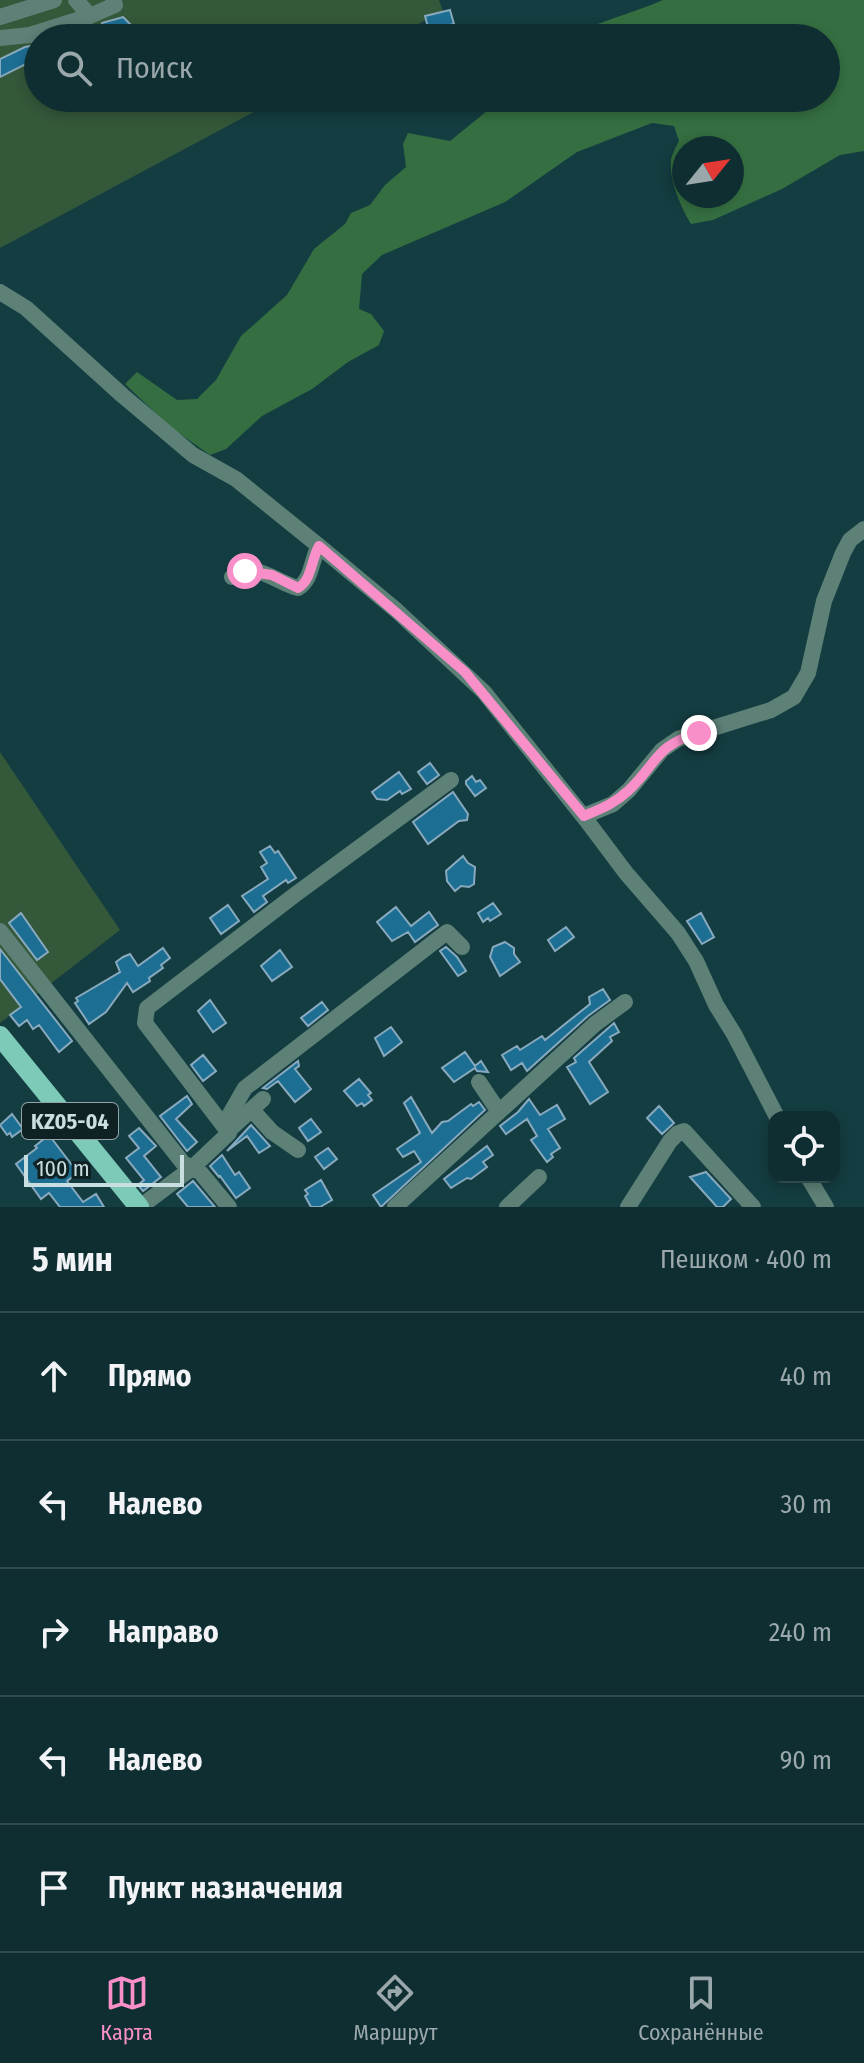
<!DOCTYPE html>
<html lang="ru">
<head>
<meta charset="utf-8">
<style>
	body { margin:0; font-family:"Fira Sans Condensed",sans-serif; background:#183639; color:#f1f3f6 }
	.controls { position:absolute; right:24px; bottom:24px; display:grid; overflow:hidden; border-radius:16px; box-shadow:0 4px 12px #0003 }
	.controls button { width:72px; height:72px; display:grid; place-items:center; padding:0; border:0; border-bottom:2px solid #2f4a4d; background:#0f2e31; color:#f1f3f6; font:40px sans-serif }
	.compass { position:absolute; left:672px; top:136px; width:72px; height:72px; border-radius:50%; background:#0f2e31; box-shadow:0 4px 12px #0003; rotate:60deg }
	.scale { position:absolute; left:24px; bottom:20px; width:160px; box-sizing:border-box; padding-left:8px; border:4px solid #c9dee1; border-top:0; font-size:22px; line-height:28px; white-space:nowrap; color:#c9dee1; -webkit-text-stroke:6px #102123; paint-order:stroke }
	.stop { position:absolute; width:24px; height:24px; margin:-18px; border:6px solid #f98fc8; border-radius:50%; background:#fff }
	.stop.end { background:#f98fc8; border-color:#fff; box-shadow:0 2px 8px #0008 }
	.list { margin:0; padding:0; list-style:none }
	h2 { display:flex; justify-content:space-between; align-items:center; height:104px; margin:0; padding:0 32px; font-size:34px }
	h2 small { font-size:26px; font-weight:400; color:#9ba8ab }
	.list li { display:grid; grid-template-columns:52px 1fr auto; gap:24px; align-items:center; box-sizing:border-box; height:128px; padding:0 32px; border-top:2px solid #2f4a4d }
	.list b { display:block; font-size:30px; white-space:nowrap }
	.list em { font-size:26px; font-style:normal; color:#9ba8ab }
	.icon { flex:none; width:44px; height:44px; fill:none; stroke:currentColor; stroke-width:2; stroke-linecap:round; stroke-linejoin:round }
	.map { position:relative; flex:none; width:864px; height:1207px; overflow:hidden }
	.search { position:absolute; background:#0f2e31; box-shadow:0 4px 12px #0003; left:24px; right:24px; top:24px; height:88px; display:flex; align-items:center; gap:20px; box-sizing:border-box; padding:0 28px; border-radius:44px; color:#9ba8ab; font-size:30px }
	.sheet { height:744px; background:#0f2e31 }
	nav { display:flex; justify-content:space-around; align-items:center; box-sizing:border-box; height:112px; border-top:2px solid #2f4a4d; background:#0f2e31; font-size:22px; color:#9ba8ab }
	nav a { display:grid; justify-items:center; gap:4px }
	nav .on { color:#f98fc8 }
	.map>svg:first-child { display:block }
	.green { fill:#34583a }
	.forest { fill:#356f41; fill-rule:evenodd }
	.building { fill:#1d6e93; stroke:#89aabe; stroke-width:2 }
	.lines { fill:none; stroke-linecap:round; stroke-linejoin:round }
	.minor { stroke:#5d8177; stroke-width:16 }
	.major { stroke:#7ecab8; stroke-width:20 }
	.route { stroke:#f98fc8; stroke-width:10 }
	.labels { text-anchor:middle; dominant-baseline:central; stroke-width:7; stroke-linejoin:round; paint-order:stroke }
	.shield { fill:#102123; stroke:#92a5a8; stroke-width:2 }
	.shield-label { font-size:22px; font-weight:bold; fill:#c9dee1 }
</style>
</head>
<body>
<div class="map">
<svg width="864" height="1207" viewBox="0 0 864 1207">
	<rect width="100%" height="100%" fill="#143d41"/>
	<path class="green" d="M0 0H439L443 11 392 38H38V98H280L0 248Z
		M0 752 120 930 0 1023Z"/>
	<path class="forest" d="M663 0H864V151L840 155 782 189 713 220 691 224C681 207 669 181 671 160 672 154 676 147 679 141L674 126 652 123 577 152 505 202 382 255 362 274 359 309 371 314 384 331 379 345 348 362 312 389 262 416 226 449 210 455 169 426 125 384 137 372 177 400 197 399 216 380 241 336 287 295 314 249 345 224 351 213 370 205 385 185 406 167 403 144 408 133 450 141 503 98H826V38H565C596 22 631 14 663 0ZM684 148H732V196H684Z"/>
	<path class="building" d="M450 10 454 24 445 26 446 31 430 35 425 16Z
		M123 17 130 24 125 29 126 35 106 38 102 23Z
		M35 45 38 58 0 77V59L25 47Z
		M430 763 439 775 427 784 418 772Z
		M399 772 411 789 402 794 400 791 387 800 377 799 372 792Z
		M472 776 476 782 480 780 486 788 475 796 466 784V781Z
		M453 792 468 814 467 820 459 821 428 844 413 822Z
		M270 846 275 853 278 851 296 878 288 883 286 880 263 896 267 902 254 912 242 896 268 879 261 867 267 863 260 852Z
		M463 856 468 863 475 867 474 884 469 887 461 886 455 891 447 881 446 871Z
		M493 903 501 914 490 921 488 918 483 922 478 913Z
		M228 905 239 921 221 934 210 918Z
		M396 907 411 926 429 912 438 925 415 942 408 932 392 941 377 922Z
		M21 913 48 952 37 960 9 923Z
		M701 913 714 937 702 944 687 921Z
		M566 927 574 937 555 951 548 940Z
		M505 942 514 948V954L520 962 500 976 490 957 493 947Z
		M446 947 457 957 466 971 458 976 440 951Z
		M163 948 170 958 161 965 163 968 149 978 150 981 133 992 127 983 106 1012 89 1024 75 1003 78 1001 76 998 120 972 116 962 123 957 130 954 138 966Z
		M0 949 72 1041 59 1052 39 1025 33 1029 27 1020 19 1026 10 1015 21 1007 0 979Z
		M280 950 292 967 272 981 261 966Z
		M603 989 610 1000 588 1016 527 1071 522 1063 511 1070 502 1055 517 1046 520 1050 542 1036 545 1040 590 1004 589 997Z
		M210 1000 226 1023 213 1032 198 1011Z
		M322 1002 328 1010 308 1026 301 1018Z
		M614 1023 619 1032 610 1037 612 1041 589 1062 608 1092 590 1104 567 1067 576 1062 574 1058Z
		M391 1027 402 1042 384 1056 375 1038Z
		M465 1052 475 1066 481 1061 488 1072 477 1071 475 1068 454 1082 442 1068Z
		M203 1055 216 1071 203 1081 191 1065Z
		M298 1061 299 1066 295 1069 311 1089 295 1102 278 1081 267 1089 263 1088Z
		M359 1079 371 1093 368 1095 372 1100 364 1106 362 1103 357 1106 344 1091Z
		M187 1096 192 1104 176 1119 197 1142 187 1151 160 1116Z
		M411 1097 432 1133 442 1122 448 1121 471 1104 473 1106 479 1102 485 1110 381 1207 373 1195 421 1162 414 1151 403 1157 397 1149 420 1133 404 1103Z
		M529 1099 540 1115 557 1105 565 1119 548 1129 560 1148 551 1154 553 1157 547 1162 531 1140 537 1136 527 1119 506 1134 500 1126 518 1112Z
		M659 1106 674 1123 662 1134 647 1118Z
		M12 1114 23 1129 12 1137 10 1133 7 1135 0 1125Z
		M311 1119 321 1132 308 1141 299 1128Z
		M251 1125 270 1146 259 1153 247 1136 227 1151Z
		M139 1128 156 1146 144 1156 161 1177 143 1191 138 1185 144 1180 126 1158 139 1148 129 1136Z
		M49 1135 78 1173 67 1181 83 1202 96 1194 104 1207H60L49 1193 41 1199 16 1164 37 1148 35 1146Z
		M487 1146 493 1155 483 1162 487 1167 471 1179 467 1178 451 1188 444 1179Z
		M328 1148 337 1159 324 1169 315 1157Z
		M222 1155 235 1175 239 1172 250 1188 236 1198 220 1176 219 1177 210 1166Z
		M706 1172 731 1199 723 1207H717L690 1177Z
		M321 1180 332 1200 320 1207H311L305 1196 308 1194 305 1190Z
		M193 1181 215 1207H188L177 1194Z"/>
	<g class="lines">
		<path class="minor" d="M76 0 90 16 115 5 113 0
			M0 17 54 0
			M0 38 30 35 90 16
			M0 292 26 308 122 395 193 455 236 479 319 546 396 610 484 692 587 821 626 873 678 933 696 961 716 1005 734 1034 777 1117
			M232 577C257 560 274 582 298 588 312 580 311 560 319 546
			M584 816 613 804 629 790 662 750 678 739 771 710 794 697 808 673 824 601 843 553 850 540 864 529
			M0 931 183 1163 200 1172 229 1207
			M479 1082 499 1112
			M252 1110 272 1132 298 1150
			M229 1130 263 1099
			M229 1133 145 1023 147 1008 296 894 451 780
			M808 1177 826 1207
			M140 1207 192 1168 229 1133 230 1114 245 1088 447 932 462 947
			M395 1207 595 1024 625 1002
			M507 1207 539 1177
			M628 1207 670 1141 678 1133 684 1131 753 1207"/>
		<path class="major" d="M0 1036 139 1207"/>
	</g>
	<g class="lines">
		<path class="route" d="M245 571 272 575 298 588C312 580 311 560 319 546L465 672 584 816C600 809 614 804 628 791 657 764 655 745 699 733"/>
	</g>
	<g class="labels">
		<rect class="shield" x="22" y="1103" width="96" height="36" rx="6"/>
		<g class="shield-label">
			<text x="70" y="1121">KZ05-04</text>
		</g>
	</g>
</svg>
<div class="controls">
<button><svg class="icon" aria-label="locate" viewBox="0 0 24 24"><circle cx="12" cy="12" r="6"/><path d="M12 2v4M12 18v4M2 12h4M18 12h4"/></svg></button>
</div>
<svg class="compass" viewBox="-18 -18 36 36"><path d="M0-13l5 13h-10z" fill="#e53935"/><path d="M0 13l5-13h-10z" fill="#9ba8ab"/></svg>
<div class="scale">100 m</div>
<div class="stop" style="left:245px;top:571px"></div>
<div class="stop end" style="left:699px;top:733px"></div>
<div class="search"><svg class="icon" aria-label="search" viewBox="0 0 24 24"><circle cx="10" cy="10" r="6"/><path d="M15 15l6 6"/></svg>Поиск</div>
</div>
<section class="sheet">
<h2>5 мин<small>Пешком · 400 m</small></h2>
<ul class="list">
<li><svg class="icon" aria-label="ahead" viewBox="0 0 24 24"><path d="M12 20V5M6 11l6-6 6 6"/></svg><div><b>Прямо</b></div><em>40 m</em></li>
<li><svg class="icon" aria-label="left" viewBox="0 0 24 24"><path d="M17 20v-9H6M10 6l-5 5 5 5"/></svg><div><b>Налево</b></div><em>30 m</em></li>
<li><svg class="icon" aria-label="right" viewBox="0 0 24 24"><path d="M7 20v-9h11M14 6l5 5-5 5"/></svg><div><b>Направо</b></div><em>240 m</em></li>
<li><svg class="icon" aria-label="left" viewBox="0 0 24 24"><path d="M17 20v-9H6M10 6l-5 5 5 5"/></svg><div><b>Налево</b></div><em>90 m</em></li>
<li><svg class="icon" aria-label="arrive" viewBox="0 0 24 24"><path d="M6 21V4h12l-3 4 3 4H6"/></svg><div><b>Пункт назначения</b></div></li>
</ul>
</section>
<nav>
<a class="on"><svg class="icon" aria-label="map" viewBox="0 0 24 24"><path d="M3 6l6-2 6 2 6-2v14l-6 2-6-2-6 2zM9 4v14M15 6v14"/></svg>Карта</a>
<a><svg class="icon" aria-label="directions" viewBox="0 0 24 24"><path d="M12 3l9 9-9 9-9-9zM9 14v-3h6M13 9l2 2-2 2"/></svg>Маршрут</a>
<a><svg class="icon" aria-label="saved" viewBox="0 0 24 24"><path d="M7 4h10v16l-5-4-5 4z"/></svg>Сохранённые</a>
</nav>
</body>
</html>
